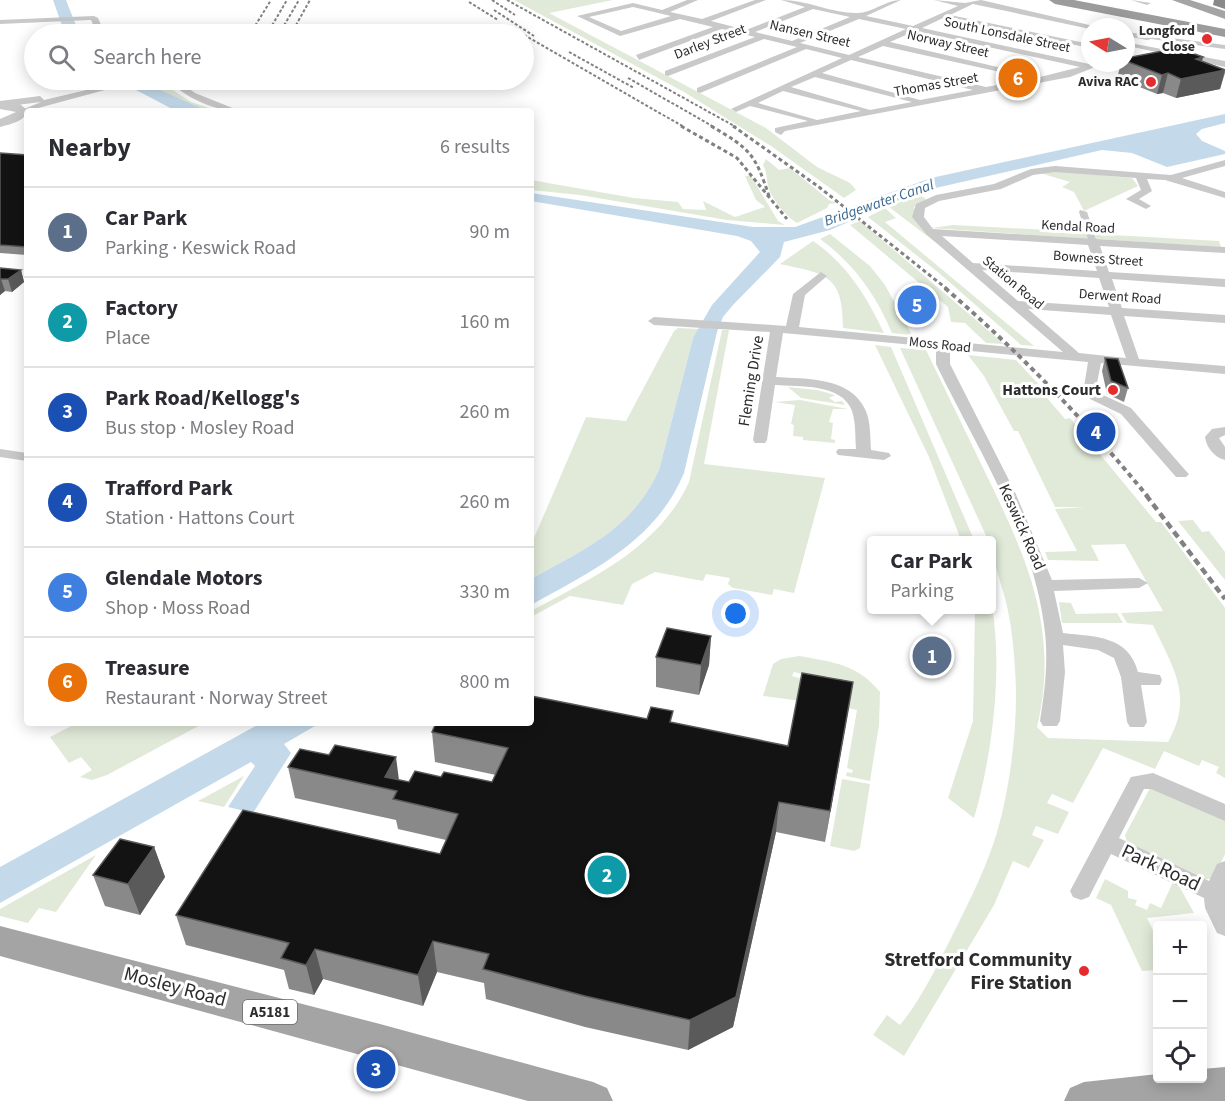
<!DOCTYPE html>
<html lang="en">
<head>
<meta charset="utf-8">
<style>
	body { margin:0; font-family:"Source Sans 3",sans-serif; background:#f7f7f7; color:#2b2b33 }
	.controls { position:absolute; right:18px; bottom:18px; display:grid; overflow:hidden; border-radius:6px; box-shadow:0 3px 15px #0003 }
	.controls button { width:54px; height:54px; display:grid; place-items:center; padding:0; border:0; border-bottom:2px solid #e1e1e2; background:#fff; color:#2b2b33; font:30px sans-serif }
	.compass { position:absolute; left:1081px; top:18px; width:54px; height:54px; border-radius:50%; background:#fff; box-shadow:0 3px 15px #0003; rotate:280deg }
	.you { position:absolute; left:736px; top:614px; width:21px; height:21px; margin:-15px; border:4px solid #fff; border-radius:50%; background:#1a73e8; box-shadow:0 0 0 9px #1a73e833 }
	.badge { display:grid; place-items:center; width:39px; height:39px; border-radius:50%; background:#e62b2e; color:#fff; font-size:20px; font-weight:700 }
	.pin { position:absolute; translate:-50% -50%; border:3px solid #fff; box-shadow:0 2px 6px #0006 }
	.popup { position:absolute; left:867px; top:536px; width:129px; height:78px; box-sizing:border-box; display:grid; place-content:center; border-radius:6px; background:#fff; filter:drop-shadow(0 2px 4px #0005); font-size:20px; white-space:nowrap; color:#7c7c81 }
	.popup b { font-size:22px; color:#2b2b33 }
	.popup::after { content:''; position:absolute; left:50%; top:100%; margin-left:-12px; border:12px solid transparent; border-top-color:#fff }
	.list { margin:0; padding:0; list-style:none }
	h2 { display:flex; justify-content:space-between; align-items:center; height:78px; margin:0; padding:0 24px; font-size:26px }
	h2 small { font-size:20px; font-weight:400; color:#7c7c81 }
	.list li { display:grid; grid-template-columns:39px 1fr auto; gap:18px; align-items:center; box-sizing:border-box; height:90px; padding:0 24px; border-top:2px solid #e1e1e2 }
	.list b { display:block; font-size:22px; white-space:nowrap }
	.list p { margin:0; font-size:20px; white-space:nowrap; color:#7c7c81 }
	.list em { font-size:20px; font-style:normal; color:#7c7c81 }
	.icon { flex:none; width:33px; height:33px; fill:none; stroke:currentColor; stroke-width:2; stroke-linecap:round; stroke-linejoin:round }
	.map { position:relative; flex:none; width:1225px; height:1101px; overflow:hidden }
	.search { position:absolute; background:#fff; box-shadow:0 3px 15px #0003; left:24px; top:24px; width:510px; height:66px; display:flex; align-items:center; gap:15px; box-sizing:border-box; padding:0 21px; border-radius:33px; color:#7c7c81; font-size:22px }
	.panel { position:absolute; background:#fff; box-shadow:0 3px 15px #0003; left:24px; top:108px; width:510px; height:618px; border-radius:6px }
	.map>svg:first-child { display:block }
	.green { fill:#e1ead9 }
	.water { fill:#c4daeb }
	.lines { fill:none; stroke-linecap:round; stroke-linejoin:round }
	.pedestrian { fill:#c9c9c9; fill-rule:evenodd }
	.minor { fill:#c9c9c9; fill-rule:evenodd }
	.tertiary { fill:#c9c9c9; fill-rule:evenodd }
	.primary { fill:#a4a4a4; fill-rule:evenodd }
	.trunk { fill:#9c9c9c; fill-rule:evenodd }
	.rail-far3 { stroke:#818181; stroke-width:2; stroke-dasharray:3 2; stroke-linecap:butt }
	.rail-far2 { stroke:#818181; stroke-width:3; stroke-dasharray:4 3; stroke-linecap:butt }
	.rail-far1 { stroke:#818181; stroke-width:4; stroke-dasharray:5 4; stroke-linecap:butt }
	.rail { stroke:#818181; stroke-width:4.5; stroke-dasharray:7 4.5; stroke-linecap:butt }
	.wall { fill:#898989 }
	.shaded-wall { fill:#5a5a5a }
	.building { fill:#131313; stroke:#5a5a5a; stroke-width:1.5 }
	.poi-dot { fill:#e62b2e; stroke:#fff; stroke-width:2 }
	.labels { text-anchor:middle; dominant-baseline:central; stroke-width:6; stroke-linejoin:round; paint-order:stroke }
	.far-poi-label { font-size:14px; font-weight:bold; fill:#2c2c2c; stroke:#fff; text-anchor:end }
	.far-street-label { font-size:14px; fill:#2c2c2c; stroke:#fff }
	.far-water-label { font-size:15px; font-style:italic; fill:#3a688e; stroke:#fff }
	.shield { fill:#fff; stroke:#6b6b6b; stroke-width:1.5 }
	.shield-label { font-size:15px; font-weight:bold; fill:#2c2c2c }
	.street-label { font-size:16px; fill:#2c2c2c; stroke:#fff }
	.poi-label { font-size:16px; font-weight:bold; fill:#2c2c2c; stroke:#fff; text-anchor:end }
	.near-street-label { font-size:20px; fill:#2c2c2c; stroke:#fff }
	.near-poi-label { font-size:20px; font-weight:bold; fill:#2c2c2c; stroke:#fff; text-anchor:end }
</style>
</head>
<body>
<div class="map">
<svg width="1225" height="1101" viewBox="0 0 1225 1101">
	<rect width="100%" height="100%" fill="#fff"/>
	<path class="green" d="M514 0H613L549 13 766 128 817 167 850 183 856 190 844 198 771 146 684 92Z
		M142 81 165 85 191 102 218 111C192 111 165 93 142 81Z
		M766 159 779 170 790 168 829 200 837 203 829 204 827 208 797 223C787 217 773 201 769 189 766 181 768 174 763 165Z
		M1056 171 1132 178 1138 186 1084 211 1074 192 1062 187 1070 182 1040 173Z
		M745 176H751L778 221 785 225 727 220 580 195 531 190V180L634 198 678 202 683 209 706 210 703 201 735 217 765 207 756 200Z
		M918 194 926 199 914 207 916 222 939 245 889 207Z
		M885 208 896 218 885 222 1034 346 1021 345 939 273 868 217Z
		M860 221 1004 344 986 343 965 323 951 322 948 307 850 225Z
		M953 225 1087 232 1090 239 931 228Z
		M830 234 870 266 885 285 912 335 892 333C876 295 854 264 820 239Z
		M1095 234 1219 241 1221 247 1096 239Z
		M813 241C847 264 867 297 884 333L843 328C843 275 827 274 780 264Z
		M678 328 700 329 693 338 659 470C631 530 586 548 531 579V545L586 417 626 421 674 331Z
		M722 330H729L704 464 825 478 794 593 774 589 772 595 733 588 728 584 730 578 706 574 703 581 655 572 632 584 623 605 570 596 531 617V611C592 578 659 548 689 482Z
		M875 345 891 347 974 540H961L929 457Z
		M900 348 926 350C946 391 966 433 986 474 1027 558 1060 631 1037 727L1048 738 1168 742C1194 696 1173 668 1153 625L1127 623 1121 613 1163 611 1125 544 1091 545 1099 561 1048 560 1045 552 1077 551 1055 509 1085 507H1055L1018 431H1014L984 376 968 355 1016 360 1044 390 1041 391 1065 419 1070 418 1156 522H1161L1225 608V778L1216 773 1219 767 1202 760 1199 766 1164 751 1155 769 1103 748 1073 803 1052 794 1047 803 1069 812 1058 834 1036 826 1032 835 1044 840 1029 868 1013 861 994 905 904 1056 873 1035 887 1015 900 1025C920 1001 935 970 949 942 965 910 982 877 994 842 1010 793 1019 722 1015 670 1014 651 1012 630 1008 611 1004 588 992 565 992 540H988Z
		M788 387 817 390 835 395 829 398 835 402 842 401 845 405 801 398Z
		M800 400 848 409H833L829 422 833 423 831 439 835 440V443L803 440V437L793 436 794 425 791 424 795 405 775 402Z
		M1193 520 1202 532 1209 531 1225 552V580L1178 521Z
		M1059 602 1071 603 1076 614 1117 613 1123 623H1062Z
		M992 607C1003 669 992 758 974 818L948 798 973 721 975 610H992Z
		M799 656C832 662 858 664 880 692L879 725 870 781 846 776 847 772 852 773 853 770 847 768 857 710 829 704 840 679 826 676 824 680 794 672 792 676 828 686 825 704 763 696 773 664 781 659Z
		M77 723H204L107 775 92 780 80 777 92 770 81 757 69 763 50 737Z
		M244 776 224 807 198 801Z
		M842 779 870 784 860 848 854 851 830 846Z
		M1150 788 1225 818V854L1214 878 1203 880 1127 842 1125 835Z
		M96 855 56 912 39 908 28 923 0 916V909Z
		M1105 879 1128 891V898L1137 900 1135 905 1147 910 1150 903 1161 908 1173 882 1178 884 1194 913 1147 918 1157 938V970L1142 971 1111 905 1096 898Z"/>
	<path class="water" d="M53 0H66L77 28 83 34H65Z
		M117 80H138L207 111H176Z
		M1225 114V123L1202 129 1196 134 1202 141 1225 151V154L1167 167 1132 153 1102 150 918 192 830 230 784 242 780 257 733 305 723 317 717 332 684 473C656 541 592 571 531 605V579C586 548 631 530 659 470L693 338 712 305 760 252 751 241 737 236 531 201V193L753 227H795L931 178Z
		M261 723H320L284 744 291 753 253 813 228 807 255 766 251 762 0 903V867Z"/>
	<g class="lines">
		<path class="pedestrian" d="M1080 210 1087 212 1097 242 1096 244 1089 242 1079 212Z"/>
		<path class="minor" d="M687 0H698L670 12 702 19 755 0H766L711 21 746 30 805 7 781 0C807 0 831 13 856 13 871 14 885 0 901 0L866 16 913 26 958 6 934 0 965 3 981 0 1098 27 1090 29 973 4 950 15 1090 44V48L943 18 922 28 1089 64 1105 63 1070 77 785 131 781 135 775 132V128L808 121 750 106 736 112 731 109 842 58 806 49 700 93 697 92V88L797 47 764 39 668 76 665 75V71L755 37 722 29 639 60 636 55 713 27 680 19 620 36 577 16 633 3 662 10ZM633 7 671 16 621 31 589 17ZM813 9 850 17 792 41 755 32ZM859 19 906 29 849 55 800 43ZM915 31 1080 67 1040 77 890 42ZM883 46 1032 79 986 87 858 57ZM851 60 973 90 920 100 822 73ZM815 77 912 102 870 110 791 87ZM783 91 861 111 817 120 758 103Z
			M1131 0 1151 3 1147 5Z
			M94 16 98 18 105 34H97L91 20 0 24V20Z
			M1126 32 1225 45V49L1151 39 1147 40 1126 36Z
			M1130 43 1225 61V67L1133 47Z
			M129 80H142L27 111V114L22 116 17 113 19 111 41 102 0 107V101L40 96 44 100Z
			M168 80H177L195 93 240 111C214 111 186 98 168 80Z
			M1225 160V166L1182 178 1225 192V198L1165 180 1147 179 1152 191 1139 199 1151 206 1146 209 1126 199 1141 190 1136 178 1055 172 1033 175 1001 189 939 201 925 208 924 217 933 229 1225 247V253L1100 246 1109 272 1225 279V287L1112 279 1122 308 1225 315V323L1124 316 1139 359 1225 366V374L1101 363 1097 383 1101 394 1131 408 1186 471 1189 474 1186 477H1176L1121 414 1090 399 1084 387 1088 362 950 349V364L1015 492 1052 580 1139 578 1148 583 1139 588 1054 591 1063 633C1095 637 1128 635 1138 672L1160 675 1162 680 1160 685H1141L1147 722 1144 727H1130L1127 722 1121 677 1114 658 1098 650 1063 645 1065 672 1060 721 1057 726H1043L1040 721C1045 689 1049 658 1044 625 1032 532 976 447 936 364V347L783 333 776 377C806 379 850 377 865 409 871 421 870 437 871 450L889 453 891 456 884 460 838 455 836 452 838 449H856C855 436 856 423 852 411 842 383 799 387 775 385L767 440 765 443H755L753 440 770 332 654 325 648 321 654 317 786 326 793 294 821 272 827 276 805 295 799 327 1063 352 926 234 912 217 916 204 936 195 994 184 1031 169 1055 166 1171 175ZM942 236 1088 245 1097 271 973 263ZM982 270 1099 278 1109 307 1018 301ZM1028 309 1111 315 1126 358 1079 353Z
			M1225 427V435L1219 438 1225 447V460C1215 458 1206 447 1205 437L1212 429Z
			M0 449 27 453V461L0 457Z
			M1153 773 1225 804V821L1151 789H1144L1119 838 1209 881 1217 864 1225 861V936L1217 933 1205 908 1204 898 1111 854 1089 897 1081 900 1073 897 1070 891 1131 777Z"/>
		<path class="tertiary" d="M0 101 20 104 28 111C25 121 11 124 0 127V119L16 112 0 109Z"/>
		<path class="primary" d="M1172 0H1190L1225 11V19Z
			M0 926 380 1024 593 1082 607 1088 613 1101H528L0 956Z
			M1225 1067V1101H1064L1070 1088 1084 1082 1158 1074V1078H1202V1069Z"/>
		<path class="trunk" d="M1049 0H1074L1225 29V37L1055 4Z"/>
		<path class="rail-far3" d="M492 0 515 15
			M507 0 736 127
			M469 2 498 20
			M494 10 534 36
			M250 34 271 0
			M267 34 287 0
			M279 34 299 0
			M291 34 310 0
			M524 35 684 127
			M569 52 634 88
			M628 78 714 127
			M222 84 225 80"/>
		<path class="rail-far2" d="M681 126 737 158 787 219
			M711 126C752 150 755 154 770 199
			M733 126 819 187 947 289"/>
		<path class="rail-far1" d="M945 288C1019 352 1086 421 1148 497"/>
		<path class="rail" d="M1146 495 1225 599"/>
	</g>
	<path class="wall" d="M1214 0H1225V9L1213 5Z
		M1203 57 1202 61 1225 69V73L1220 89 1176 98 1163 93 1157 94 1117 78 1121 63H1126V58Z
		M0 153 27 155V255L0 253Z
		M0 268 21 270 24 282 12 292 5 291 0 295Z
		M1105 358 1128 388 1124 402 1107 394 1102 371Z
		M711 636 709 665 699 695 656 687V657Z
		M853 682 825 842 776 832 733 1027 688 1050 585 1027 486 999 484 983 437 972 423 1006 323 979 314 995 289 989 284 970 186 945 176 915 440 854 446 840 398 829 396 820 295 798 288 767 399 780 409 782 441 777 492 782 496 775 435 762 432 732 647 719 673 723 788 746Z
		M154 847 165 877 140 915 105 906 93 875Z"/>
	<path class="shaded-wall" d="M1203 57 1198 75 1225 70 1220 89 1176 98 1181 79 1196 59Z
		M1168 73 1163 93 1157 94 1162 75Z
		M21 270 24 282 12 292 8 279Z
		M0 279H1L5 291 0 295Z
		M711 636 709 665 699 695 701 665Z
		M853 682 848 712 825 842 830 811Z
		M396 757 400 788 397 791 385 777Z
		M779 802 776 832 733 1027 688 1050 690 1020Z
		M154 847 165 877 140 915 128 884Z
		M433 941 437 972 423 1006 418 975Z
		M315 949 323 979 314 995 306 965Z"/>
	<path class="building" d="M1178 48 1203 57 1196 59 1225 70 1181 79 1168 73 1162 75 1126 61V58Z
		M0 153 27 155V247L0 245Z
		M0 268 21 270 8 279H0Z
		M1105 358 1118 359 1128 388 1111 381Z
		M667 628 711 636 701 665 656 657Z
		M802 673 853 682 830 811 779 802 736 997 690 1020 585 996 483 969 489 954 433 941 418 975 315 949 306 965 281 958 289 943 176 915 243 810 440 854 458 814 393 799 397 791 288 767 300 749 329 755 335 745 396 757 385 777 409 782 415 771 441 777 444 772 492 782 508 748 432 732 436 723H531V696L647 719 651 707 673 711 670 722 788 746Z
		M120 839 154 847 128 884 93 875Z"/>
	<g class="poi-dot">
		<circle cx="1207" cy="39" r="6"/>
		<circle cx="1151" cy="82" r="6"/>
		<circle cx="1113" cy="390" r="6"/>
		<circle cx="1084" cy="971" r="6"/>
	</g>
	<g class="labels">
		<g class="far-poi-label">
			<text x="1195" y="31">Longford<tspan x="1195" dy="16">Close</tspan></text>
			<text x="1139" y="82">Aviva RAC</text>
		</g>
		<g class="far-street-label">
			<text transform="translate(810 34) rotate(13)">Nansen Street</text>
			<text transform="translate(1007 35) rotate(12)">South Lonsdale Street</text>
			<text transform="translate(710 42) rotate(-21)">Darley Street</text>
			<text transform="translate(948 44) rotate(13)">Norway Street</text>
			<text transform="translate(936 85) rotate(-10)">Thomas Street</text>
			<text transform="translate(1078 227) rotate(3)">Kendal Road</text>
			<text transform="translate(1098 259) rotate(4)">Bowness Street</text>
			<text transform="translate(1013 283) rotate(40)">Station Road</text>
			<text transform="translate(1120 297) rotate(4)">Derwent Road</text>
			<text transform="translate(940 345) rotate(6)">Moss Road</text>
		</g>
		<g class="far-water-label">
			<text transform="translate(879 203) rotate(-19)">Bridgewater Canal</text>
		</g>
		<rect class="shield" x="243" y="1000" width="54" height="24" rx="4.5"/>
		<g class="shield-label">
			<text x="270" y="1012">A5181</text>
		</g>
		<g class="street-label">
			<text transform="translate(751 381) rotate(-81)">Fleming Drive</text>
			<text transform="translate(1022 527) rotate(66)">Keswick Road</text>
		</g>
		<g class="poi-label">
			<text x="1101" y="390">Hattons Court</text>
		</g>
		<g class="near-street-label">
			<text transform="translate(1161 868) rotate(25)">Park Road</text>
			<text transform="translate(175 987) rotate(15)">Mosley Road</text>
		</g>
		<g class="near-poi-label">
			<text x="1072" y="960">Stretford Community<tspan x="1072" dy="23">Fire Station</tspan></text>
		</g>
	</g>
</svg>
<div class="controls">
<button>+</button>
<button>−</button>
<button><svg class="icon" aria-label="locate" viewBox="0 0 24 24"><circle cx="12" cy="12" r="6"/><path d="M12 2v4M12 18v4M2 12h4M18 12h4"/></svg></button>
</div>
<svg class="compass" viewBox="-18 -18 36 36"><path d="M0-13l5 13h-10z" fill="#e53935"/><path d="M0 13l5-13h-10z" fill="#7c7c81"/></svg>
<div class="you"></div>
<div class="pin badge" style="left:932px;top:656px;background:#5c6f8a">1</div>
<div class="popup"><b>Car Park</b>Parking</div>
<div class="pin badge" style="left:607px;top:875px;background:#0f9aa8">2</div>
<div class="pin badge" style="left:376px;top:1069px;background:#1a4fb4">3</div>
<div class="pin badge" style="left:1096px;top:432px;background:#1a4fb4">4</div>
<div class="pin badge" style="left:917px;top:305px;background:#3f7fe0">5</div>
<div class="pin badge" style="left:1018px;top:78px;background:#e8710a">6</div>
<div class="search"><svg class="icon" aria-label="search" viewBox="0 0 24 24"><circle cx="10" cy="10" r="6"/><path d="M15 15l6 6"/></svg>Search here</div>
<section class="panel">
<h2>Nearby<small>6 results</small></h2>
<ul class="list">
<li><span class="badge" style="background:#5c6f8a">1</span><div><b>Car Park</b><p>Parking · Keswick Road</p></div><em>90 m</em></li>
<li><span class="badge" style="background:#0f9aa8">2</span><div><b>Factory</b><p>Place</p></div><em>160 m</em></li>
<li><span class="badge" style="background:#1a4fb4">3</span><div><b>Park Road/Kellogg's</b><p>Bus stop · Mosley Road</p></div><em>260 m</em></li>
<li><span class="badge" style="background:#1a4fb4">4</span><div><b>Trafford Park</b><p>Station · Hattons Court</p></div><em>260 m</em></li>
<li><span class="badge" style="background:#3f7fe0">5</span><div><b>Glendale Motors</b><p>Shop · Moss Road</p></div><em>330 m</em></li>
<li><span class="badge" style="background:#e8710a">6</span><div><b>Treasure</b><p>Restaurant · Norway Street</p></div><em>800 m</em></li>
</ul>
</section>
</div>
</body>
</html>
